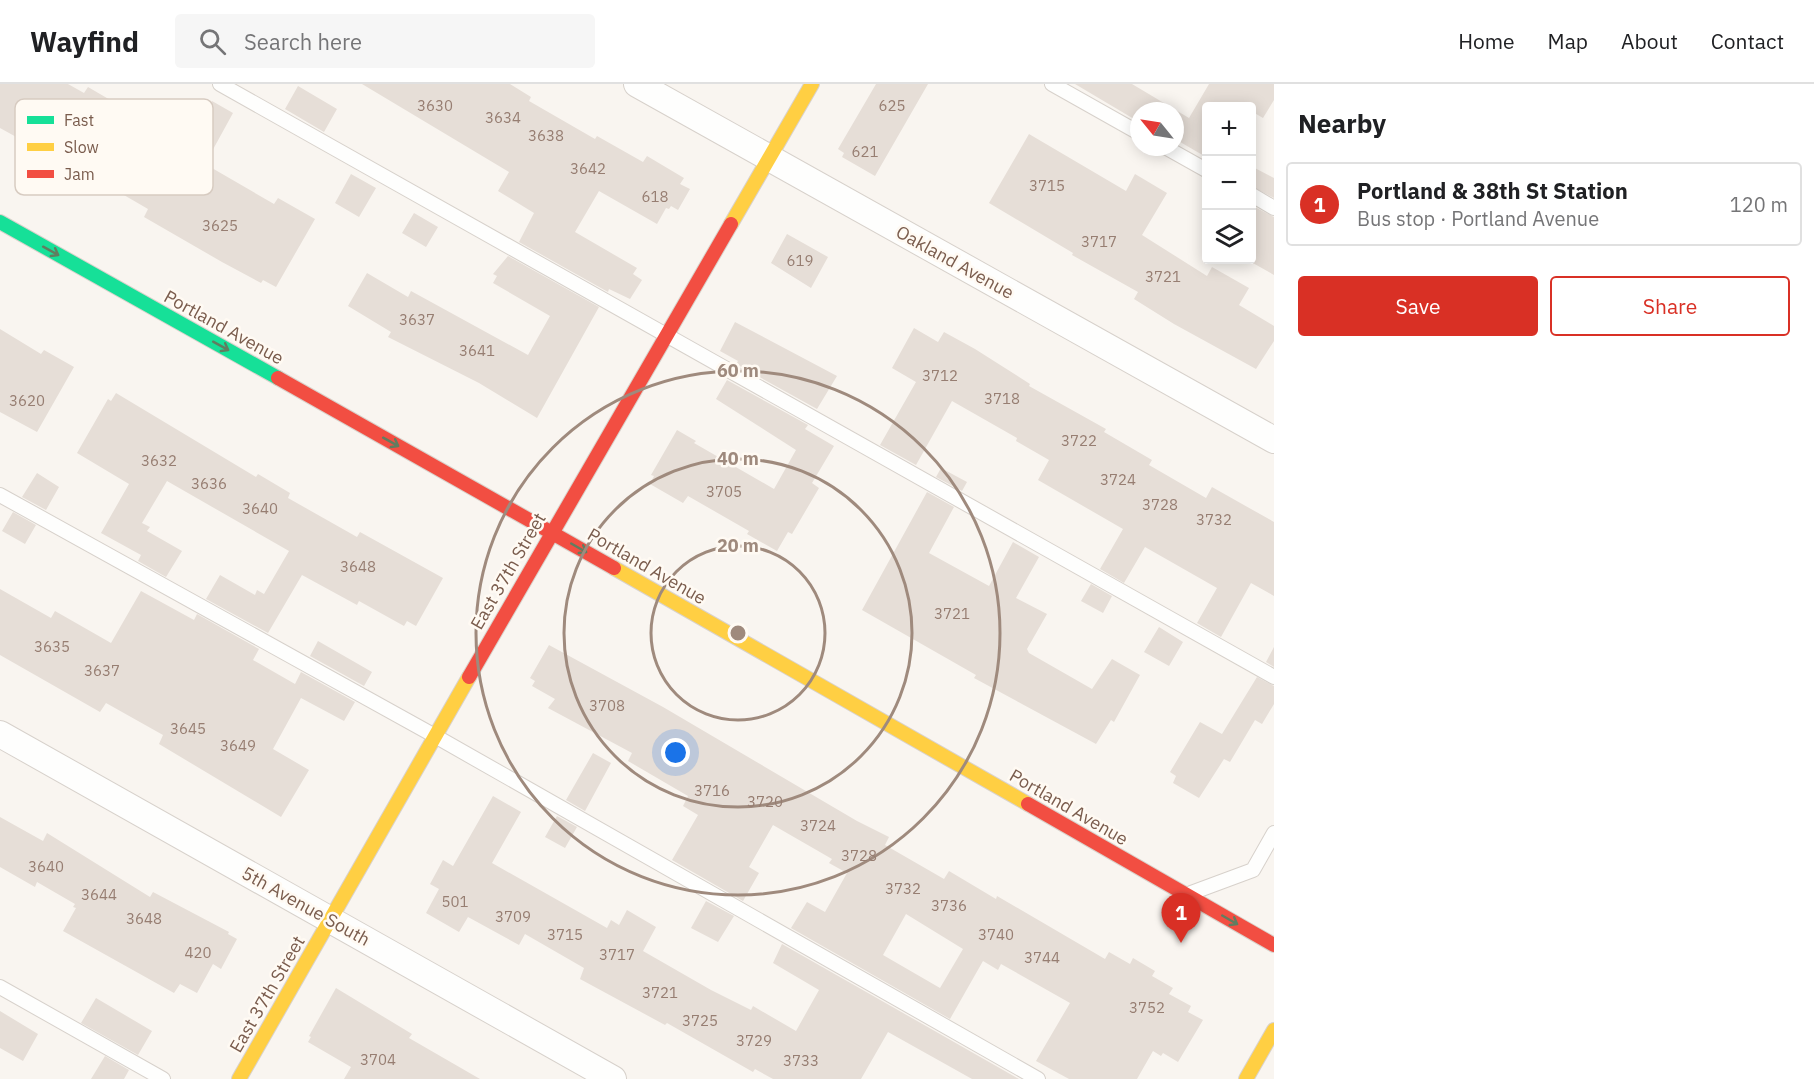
<!DOCTYPE html>
<html lang="en">
<head>
<meta charset="utf-8">
<style>
	body { margin:0; font-family:"IBM Plex Sans",sans-serif; background:#f6f6f6; color:#202124 }
	.controls { position:absolute; right:18px; top:18px; display:grid; overflow:hidden; border-radius:6px; box-shadow:0 3px 15px #0003 }
	.controls button { width:54px; height:54px; display:grid; place-items:center; padding:0; border:0; border-bottom:2px solid #e0e0e0; background:#fff; color:#202124; font:30px sans-serif }
	.compass { position:absolute; left:1130px; top:18px; width:54px; height:54px; border-radius:50%; background:#fff; box-shadow:0 3px 15px #0003; rotate:300deg }
	.you { position:absolute; left:676px; top:669px; width:21px; height:21px; margin:-15px; border:4px solid #fff; border-radius:50%; background:#1a73e8; box-shadow:0 0 0 9px #1a73e833 }
	.badge { display:grid; place-items:center; width:39px; height:39px; border-radius:50%; background:#d93025; color:#fff; font-size:20px; font-weight:700 }
	.pin { position:absolute; translate:-50% -50px; filter:drop-shadow(0 2px 3px #0008) }
	.pin::after { content:''; position:absolute; top:32px; width:21px; height:18px; background:inherit; clip-path:polygon(0 0,100% 0,50% 100%) }
	.list { margin:0; padding:0; list-style:none }
	h2 { display:flex; justify-content:space-between; align-items:center; height:78px; margin:0; padding:0 24px; font-size:26px }
	h2 small { font-size:20px; font-weight:400; color:#757577 }
	.list li { display:grid; grid-template-columns:39px 1fr auto; gap:18px; align-items:center; box-sizing:border-box; height:84px; margin:0 12px 12px; padding:0 12px; border:2px solid #e0e0e0; border-radius:6px }
	.list b { display:block; font-size:22px; white-space:nowrap }
	.list p { margin:0; font-size:20px; white-space:nowrap; color:#757577 }
	.list em { font-size:20px; font-style:normal; color:#757577 }
	.actions { display:flex; gap:12px; padding:18px 24px }
	.actions a { flex:1; padding:14px 0; border:2px solid #d93025; border-radius:6px; text-align:center; font-size:21px; color:#d93025 }
	.actions .main { background:#d93025; color:#fff }
	.icon { flex:none; width:33px; height:33px; fill:none; stroke:currentColor; stroke-width:2; stroke-linecap:round; stroke-linejoin:round }
	.map { position:relative; flex:none; width:1274px; height:995px; overflow:hidden }
	header { display:flex; align-items:center; gap:36px; box-sizing:border-box; height:84px; padding:0 30px; background:#fff; border-bottom:2px solid #e0e0e0 }
	header strong { font-size:28px }
	nav { display:flex; gap:33px; margin-inline-start:auto; font-size:21px }
	.search { width:420px; height:54px; background:#f6f6f6; display:flex; align-items:center; gap:15px; box-sizing:border-box; padding:0 21px; border-radius:6px; color:#757577; font-size:22px }
	main { display:flex }
	aside { flex:1; background:#fff }
	.map>svg:first-child { display:block }
	.building { fill:#e6ded7; fill-rule:evenodd }
	.lines { fill:none; stroke-linecap:round; stroke-linejoin:round }
	.lane-casing { stroke:#d7d1cb; stroke-width:16 }
	.street-casing { stroke:#d7d1cb; stroke-width:28 }
	.fast-casing { stroke:#d9d2cb; stroke-width:16 }
	.slow-casing { stroke:#d9d2cb; stroke-width:16 }
	.jam-casing { stroke:#d9d2cb; stroke-width:16 }
	.lane { stroke:#fefefd; stroke-width:14 }
	.street { stroke:#fefefd; stroke-width:26 }
	.fast { stroke:#16e098; stroke-width:14 }
	.slow { stroke:#ffcf43; stroke-width:14 }
	.jam { stroke:#f24e42; stroke-width:14 }
	.oneway { stroke:#617d60 }
	.ring { fill:none; stroke:#9f8a7d; stroke-width:3 }
	.labels { text-anchor:middle; dominant-baseline:central; stroke-width:5; stroke-linejoin:round; paint-order:stroke }
	.number-label { font-size:15px; fill:#977e72 }
	.street-label { font-size:18px; fill:#7a5c4d; stroke:#fffaf3 }
	.key { fill:#fffaf3; stroke:#d7cbc1; stroke-width:1.5 }
	.key-label { font-size:16px; fill:#7a5c4d }
	.centre { fill:#9f8a7d; stroke:#fffaf3; stroke-width:3 }
	.ring-label { font-size:18px; text-anchor:middle; font-weight:bold; fill:#9f8a7d; stroke:#fffaf3; stroke-width:5; stroke-linejoin:round; paint-order:stroke }
</style>
</head>
<body>
<header>
<strong>Wayfind</strong>
<div class="search"><svg class="icon" aria-label="search" viewBox="0 0 24 24"><circle cx="10" cy="10" r="6"/><path d="M15 15l6 6"/></svg>Search here</div>
<nav><a>Home</a><a>Map</a><a>About</a><a>Contact</a></nav>
</header>
<main>
<div class="map">
<svg width="1274" height="995" viewBox="0 0 1274 995">
	<rect width="100%" height="100%" fill="#f9f5f0"/>
	<path class="building" d="M0 0H68L84 9 88 3 124 24 121 31 183 68 212 17 233 29 205 80 274 120 278 114 315 135 276 203 263 196 261 199 222 178 144 133 148 125 86 89 85 91 0 44Z
		M362 0H510L531 13 529 17 595 55 597 52 643 78 647 72 684 94 680 100 690 105 678 126 671 122 669 125 666 124 657 140 599 107 575 148 637 184 633 190 642 196 630 215 609 205 608 208 519 158 534 129 498 107 509 88Z
		M876 0H928L875 92 842 73 844 69 838 65Z
		M1075 0H1132L1189 34 1209 0H1274V16L1263 34 1251 27V22H1206V73L1175 55V27H1139V38Z
		M298 2 337 25 324 48 285 25Z
		M1029 50 1126 107 1135 90 1167 109 1142 151 1207 192 1212 183 1249 204 1239 221 1274 242V257L1256 285 1174 240 1134 215 1138 208 1072 171 1073 169 989 119Z
		M1251 82 1274 94V114L1251 102Z
		M351 90 376 104 359 133 335 119Z
		M1251 121 1274 133V191L1251 178Z
		M414 129 438 143 426 163 402 149Z
		M787 150 828 173 811 204 771 179Z
		M508 172 599 223 537 334 479 299 388 253 391 248 348 222 367 189 408 213 411 207 528 271 550 232 493 199 497 192 493 190Z
		M735 238 837 292 817 325 736 280 738 277 720 267Z
		M914 244 938 258 944 248 975 265 1030 300 1029 302 1106 345 1104 348 1152 376 1149 381 1206 414 1212 403 1274 438V512L1251 499 1221 553 1197 539 1217 504 1145 463 1124 499 1100 485 1123 445 1038 396 1049 376 1016 357 1017 354 952 317 916 381 880 361 916 298 892 284Z
		M0 245 41 270 44 266 74 283 37 348 0 328Z
		M727 296 808 341 805 345 834 362 812 399 819 404 792 450 788 448 777 467 747 450 749 447 688 412 683 419 650 400 654 392 651 391 677 346 696 357 694 359 774 405 796 366 716 315Z
		M116 309 256 393 258 390 290 409 288 414 357 453 360 448 443 494 416 542 407 537 404 542 359 517 357 521 302 491 268 549 206 515 220 491 255 511 257 506 264 510 289 467 167 397 142 439 150 443 147 447 182 467 166 493 138 477 141 471 101 449 129 400 77 369 108 315 111 317Z
		M941 384 967 398 962 407 936 393Z
		M37 389 59 403 46 426 22 413Z
		M927 408 954 423 929 469 989 502 1013 458 1039 473 1016 514 1047 530 1027 565 1029 569 1092 605 1112 575 1140 591 1114 638 1111 636 1096 660 974 594 976 591 862 526Z
		M13 428 36 441 25 460 2 447Z
		M1091 500 1112 512 1103 529 1081 517Z
		M0 505 51 534 55 527 111 559 141 507 194 536 197 530 259 565 253 576 295 600 301 588 355 618 344 637 301 614 273 665 309 686 281 733 159 660 163 651 106 619 100 628 0 571Z
		M1159 543 1183 558 1169 582 1144 568Z
		M318 557 372 588 364 602 310 572Z
		M549 561 663 623 857 737 889 753 885 761 944 795 949 787 996 815 997 812 1105 875 1109 868 1130 880 1133 874 1155 887 1152 892 1173 904 1169 910 1191 922 1188 928 1203 936 1178 978 1163 969 1161 972 1153 967 1137 995H1069L1036 977 1070 919 1001 880 998 886 983 877 950 935 791 844 807 818 825 828 847 789 829 779 832 775 773 741 749 783 759 789 743 817 672 776 698 731 683 722 688 712 628 677 632 669 548 624 555 615 532 602 535 597 530 594ZM906 830 963 865 940 904 883 871Z
		M1274 563V583L1266 578Z
		M1257 593 1274 602V620L1262 640 1255 636 1230 678 1224 675 1199 714 1173 699 1176 692 1170 688 1200 638 1222 650Z
		M593 669 611 679 585 727 566 716Z
		M493 712 521 728 492 779 607 844 611 836 619 841 627 826 656 843 643 867 711 906 751 926 753 922 796 947 819 906 773 879 782 860 1019 995H972L888 948 861 995H773L755 985 753 988 667 939 665 941 580 895 584 884 525 850 519 861 468 833 459 848 426 829 439 805 430 800 443 776 453 782Z
		M557 732 577 743 565 764 545 753Z
		M0 733 43 757 47 749 150 813 153 808 229 848 228 850 237 855 221 885 213 880 197 909 180 900 174 909 63 847 76 824 73 823 75 820 37 798 35 803 0 783Z
		M706 817 734 832 718 858 691 844Z
		M336 904 412 950 409 954 480 995H344L351 983 308 958 311 953 309 952Z
		M96 914 152 947 138 971 81 939Z
		M0 927 38 950 23 977 0 964Z
		M105 972 129 986 124 995H91Z"/>
	<g class="lines">
		<g class="lane-casing">
			<path id="lane" d="M220 0 1274 593
				M1052 0 1139 49
				M1165 63 1206 86
				M1252 111 1274 124
				M0 411 435 652 1038 995
				M1191 809 1253 786 1274 749
				M0 903 163 995"/>
		</g>
		<g class="street-casing">
			<path id="street" d="M637 0 1274 356
				M0 650 613 995"/>
		</g>
		<g class="fast-casing">
			<path id="fast" d="M0 138 278 294"/>
		</g>
		<g class="slow-casing">
			<path id="slow" d="M731 140 812 0
				M614 484 1028 720
				M239 995 469 593
				M1246 995 1274 946"/>
		</g>
		<g class="jam-casing">
			<path id="jam" d="M278 294 614 484
				M469 593 731 140
				M1028 720 1274 861"/>
		</g>
		<use href="#lane" class="lane"/>
		<use href="#street" class="street"/>
		<use href="#fast" class="fast"/>
		<use href="#slow" class="slow"/>
		<use href="#jam" class="jam"/>
	</g>
	<defs><path id="oneway-shaft" d="M-6 0H5M1.5-3L5.5 0L1.5 3" fill="none" stroke-width="1.6" stroke-linecap="round" stroke-linejoin="round" transform="scale(1.5)"/></defs>
	<g class="oneway">
		<use href="#oneway-shaft" transform="translate(51 167) rotate(29)"/>
		<use href="#oneway-shaft" transform="translate(221 262) rotate(29)"/>
		<use href="#oneway-shaft" transform="translate(391 358) rotate(29)"/>
		<use href="#oneway-shaft" transform="translate(579 464) rotate(30)"/>
		<use href="#oneway-shaft" transform="translate(1230 836) rotate(30)"/>
	</g>
	<g class="ring">
		<circle cx="738" cy="549" r="87"/>
		<circle cx="738" cy="549" r="174"/>
		<circle cx="738" cy="549" r="262"/>
	</g>
	<g class="labels">
		<g class="number-label">
			<text x="435" y="21">3630</text>
			<text x="892" y="21">625</text>
			<text x="503" y="33">3634</text>
			<text x="546" y="51">3638</text>
			<text x="865" y="67">621</text>
			<text x="588" y="84">3642</text>
			<text x="1047" y="101">3715</text>
			<text x="655" y="112">618</text>
			<text x="220" y="141">3625</text>
			<text x="1099" y="157">3717</text>
			<text x="800" y="176">619</text>
			<text x="1163" y="192">3721</text>
			<text x="417" y="235">3637</text>
			<text x="477" y="266">3641</text>
			<text x="940" y="291">3712</text>
			<text x="1002" y="314">3718</text>
			<text x="27" y="316">3620</text>
			<text x="1079" y="356">3722</text>
			<text x="159" y="376">3632</text>
			<text x="1118" y="395">3724</text>
			<text x="209" y="399">3636</text>
			<text x="724" y="407">3705</text>
			<text x="1160" y="420">3728</text>
			<text x="260" y="424">3640</text>
			<text x="1214" y="435">3732</text>
			<text x="358" y="482">3648</text>
			<text x="952" y="529">3721</text>
			<text x="52" y="562">3635</text>
			<text x="102" y="586">3637</text>
			<text x="607" y="621">3708</text>
			<text x="188" y="644">3645</text>
			<text x="238" y="661">3649</text>
			<text x="712" y="706">3716</text>
			<text x="765" y="717">3720</text>
			<text x="818" y="741">3724</text>
			<text x="859" y="771">3728</text>
			<text x="46" y="782">3640</text>
			<text x="903" y="804">3732</text>
			<text x="99" y="810">3644</text>
			<text x="455" y="817">501</text>
			<text x="949" y="821">3736</text>
			<text x="513" y="832">3709</text>
			<text x="144" y="834">3648</text>
			<text x="565" y="850">3715</text>
			<text x="996" y="850">3740</text>
			<text x="198" y="868">420</text>
			<text x="617" y="870">3717</text>
			<text x="1042" y="873">3744</text>
			<text x="660" y="908">3721</text>
			<text x="1147" y="923">3752</text>
			<text x="700" y="936">3725</text>
			<text x="754" y="956">3729</text>
			<text x="378" y="975">3704</text>
			<text x="801" y="976">3733</text>
		</g>
		<g class="street-label">
			<text transform="translate(955 178) rotate(29)">Oakland Avenue</text>
			<text transform="translate(224 243) rotate(29)">Portland Avenue</text>
			<text transform="translate(647 482) rotate(30)">Portland Avenue</text>
			<text transform="translate(508 487) rotate(-60)">East 37th Street</text>
			<text transform="translate(1069 723) rotate(30)">Portland Avenue</text>
			<text transform="translate(306 822) rotate(29)">5th Avenue South</text>
			<text transform="translate(267 910) rotate(-60)">East 37th Street</text>
		</g>
	</g>
	<rect x="15" y="15" width="198" height="96" rx="9" class="key"/>
	<rect x="27" y="32" width="27" height="8" fill="#16e098"/>
	<rect x="27" y="59" width="27" height="8" fill="#ffcf43"/>
	<rect x="27" y="86" width="27" height="8" fill="#f24e42"/>
	<g class="key-label">
		<text x="64" y="42">Fast</text>
		<text x="64" y="69">Slow</text>
		<text x="64" y="96">Jam</text>
	</g>
	<circle cx="738" cy="549" r="9" class="centre"/>
	<g class="ring-label">
		<text x="738" y="293">60 m</text>
		<text x="738" y="381">40 m</text>
		<text x="738" y="468">20 m</text>
	</g>
</svg>
<div class="controls">
<button>+</button>
<button>−</button>
<button><svg class="icon" aria-label="layers" viewBox="0 0 24 24"><path d="M12 4l9 5-9 5-9-5zM3 14l9 5 9-5"/></svg></button>
</div>
<svg class="compass" viewBox="-18 -18 36 36"><path d="M0-13l5 13h-10z" fill="#e53935"/><path d="M0 13l5-13h-10z" fill="#757577"/></svg>
<div class="you"></div>
<div class="pin badge" style="left:1181px;top:859px">1</div>
</div>
<aside>
<h2>Nearby<small></small></h2>
<ul class="list">
<li><span class="badge">1</span><div><b>Portland &amp; 38th St Station</b><p>Bus stop · Portland Avenue</p></div><em>120 m</em></li>
</ul>
<div class="actions"><a class="main">Save</a><a>Share</a></div>
</aside>
</main>
</body>
</html>
